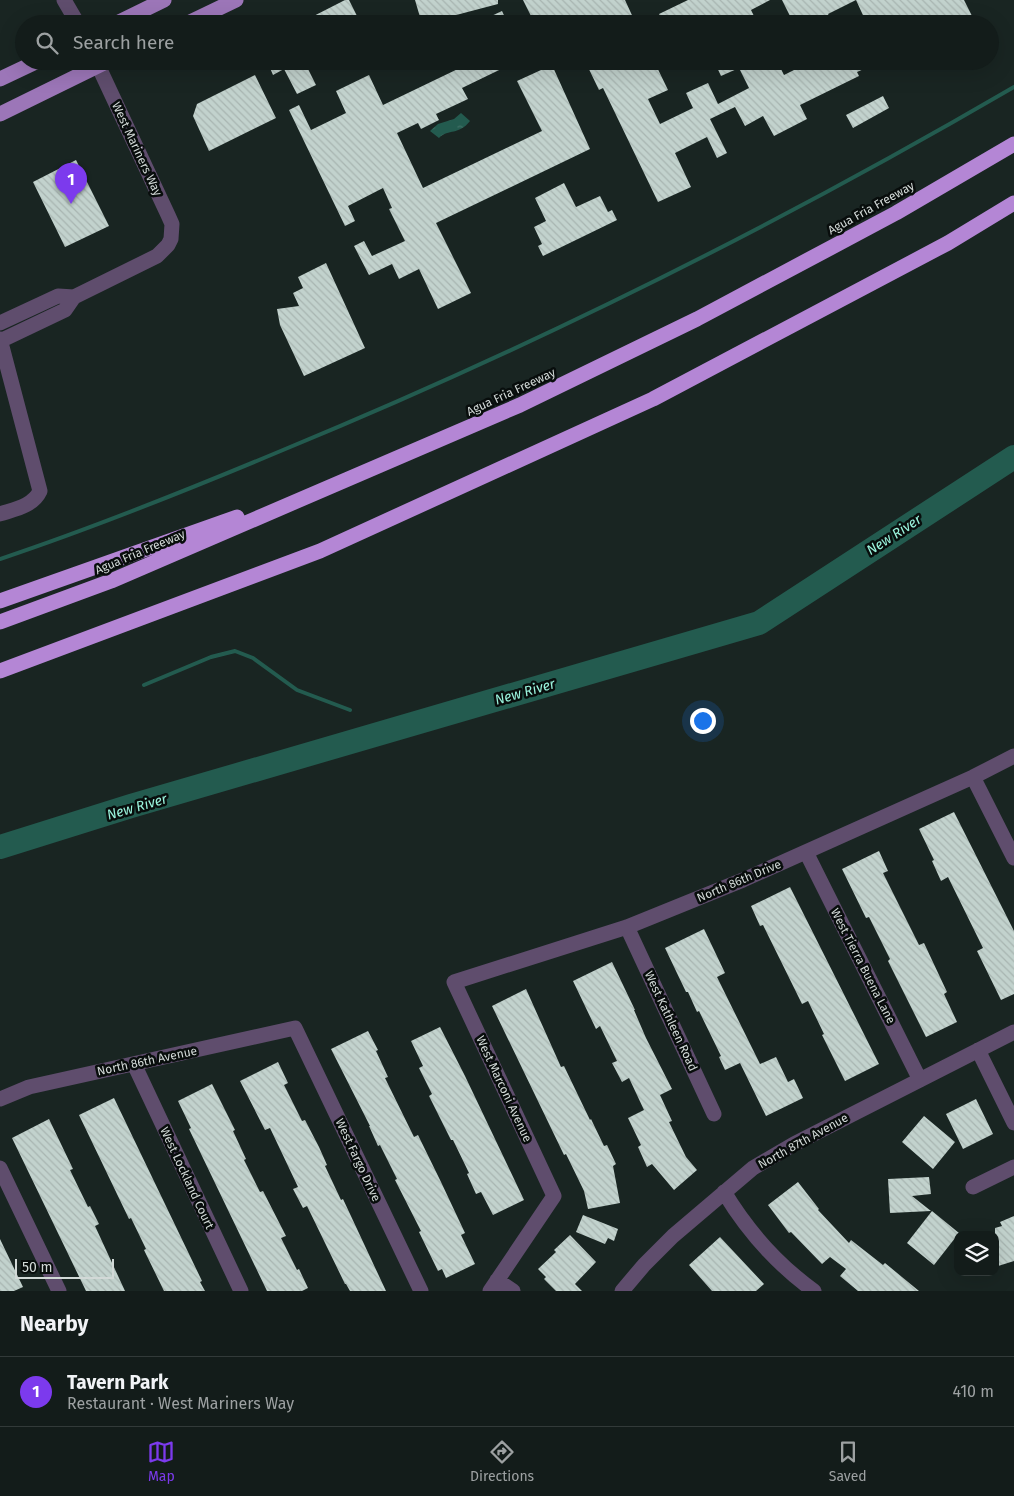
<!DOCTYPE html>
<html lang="en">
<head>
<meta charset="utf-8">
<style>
	body { margin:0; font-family:"Fira Sans",sans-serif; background:#1c2523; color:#f1f3f6 }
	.controls { position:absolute; right:15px; bottom:15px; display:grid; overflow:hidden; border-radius:10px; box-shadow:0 5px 20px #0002 }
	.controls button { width:45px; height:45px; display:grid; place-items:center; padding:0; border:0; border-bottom:1px solid #323a39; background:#131c1a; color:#f1f3f6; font:25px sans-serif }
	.scale { position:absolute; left:15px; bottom:12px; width:99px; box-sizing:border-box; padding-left:5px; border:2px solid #d2d9d7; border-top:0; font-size:14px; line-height:18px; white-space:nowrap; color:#d2d9d7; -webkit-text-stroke:4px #080d0c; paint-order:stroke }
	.you { position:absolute; left:702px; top:720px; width:18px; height:18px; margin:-12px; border:4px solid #fff; border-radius:50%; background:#1a73e8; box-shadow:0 0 0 8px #1a73e833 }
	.badge { display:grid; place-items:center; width:32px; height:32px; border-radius:50%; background:#7c3aed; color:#fff; font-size:16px; font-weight:700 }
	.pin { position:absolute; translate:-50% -41px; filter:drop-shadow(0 1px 2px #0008) }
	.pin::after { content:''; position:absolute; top:26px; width:18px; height:15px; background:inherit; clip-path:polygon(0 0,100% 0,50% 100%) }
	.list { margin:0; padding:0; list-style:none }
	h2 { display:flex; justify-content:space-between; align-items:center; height:65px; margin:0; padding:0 20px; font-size:21px }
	h2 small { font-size:16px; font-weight:400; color:#9da1a2 }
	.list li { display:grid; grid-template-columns:32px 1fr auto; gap:15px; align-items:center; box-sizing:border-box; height:70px; padding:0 20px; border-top:1px solid #323a39 }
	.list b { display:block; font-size:19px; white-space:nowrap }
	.list p { margin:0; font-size:16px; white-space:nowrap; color:#9da1a2 }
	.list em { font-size:16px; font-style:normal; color:#9da1a2 }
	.icon { flex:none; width:28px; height:28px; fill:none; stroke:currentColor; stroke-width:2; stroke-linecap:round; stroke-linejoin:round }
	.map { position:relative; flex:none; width:1014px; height:1291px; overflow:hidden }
	.search { position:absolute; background:#131c1a; box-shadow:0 5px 20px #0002; left:15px; right:15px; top:15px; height:55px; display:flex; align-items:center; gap:12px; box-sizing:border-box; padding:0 18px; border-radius:28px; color:#9da1a2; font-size:19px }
	.sheet { height:135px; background:#131c1a }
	nav { display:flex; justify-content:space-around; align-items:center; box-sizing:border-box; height:70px; border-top:1px solid #323a39; background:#131c1a; font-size:14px; color:#9da1a2 }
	nav a { display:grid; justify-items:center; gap:2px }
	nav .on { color:#7c3aed }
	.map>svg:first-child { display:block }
	.water { fill:url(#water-ripples) }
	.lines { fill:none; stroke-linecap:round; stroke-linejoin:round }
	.stream { stroke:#235b4f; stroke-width:4 }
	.river { stroke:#235b4f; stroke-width:24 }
	.building { fill:url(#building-back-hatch) }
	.minor { stroke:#5f4d6d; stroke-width:15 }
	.major { stroke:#9c76b8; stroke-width:15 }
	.highway { stroke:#b486d5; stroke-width:15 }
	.labels { text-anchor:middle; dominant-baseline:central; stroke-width:5; stroke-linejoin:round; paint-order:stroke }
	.street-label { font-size:12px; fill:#d2d9d7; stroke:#080d0c }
	.water-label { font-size:14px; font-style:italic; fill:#9af4dd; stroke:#080d0c }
</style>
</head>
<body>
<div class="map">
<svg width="1014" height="1291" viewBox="0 0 1014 1291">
	<defs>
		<pattern id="water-ripples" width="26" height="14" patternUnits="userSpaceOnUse" patternTransform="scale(1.25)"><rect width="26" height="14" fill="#235b4f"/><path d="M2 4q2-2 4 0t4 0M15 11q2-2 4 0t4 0" fill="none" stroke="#427268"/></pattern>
		<pattern id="building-back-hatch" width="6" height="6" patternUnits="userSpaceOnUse" patternTransform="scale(1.25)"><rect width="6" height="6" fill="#c2d2cd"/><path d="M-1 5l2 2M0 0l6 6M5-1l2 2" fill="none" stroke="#a8b5b1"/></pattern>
	</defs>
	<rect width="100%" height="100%" fill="#192522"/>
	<path class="water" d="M461 113 470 121C458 136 449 128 439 138L430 131 438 124 454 119Z"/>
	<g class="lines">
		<path class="stream" d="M0 559C96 527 190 489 283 450 535 346 779 224 1014 87
			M144 685 211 657 235 651 253 658 297 690 350 710"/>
		<path class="river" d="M0 847 131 806 759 623 1014 457"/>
	</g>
	<path class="building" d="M345 0H349L361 24H298Z
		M415 0H498V4L422 24Z
		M523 0H625L636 24H535Z
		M688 0H770L751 10 758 24H663L659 14Z
		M782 0H964L976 24H933L930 17 917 24H867L856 0 828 14 833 24H794Z
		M502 11 508 24H474Z
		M267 61H304L316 85 297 94 284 69 273 75Z
		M462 61H518L462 88 468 99 436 114 439 120 421 129 418 123 397 133 423 188 542 131 517 81 552 65 590 149 436 223 471 293 438 309 419 269 399 279 392 264 369 275 354 246 364 241 372 256 405 241 389 209 392 208 383 188 348 206 355 221 345 226 289 110 299 105 311 130 346 113 336 91 369 75 383 105 464 66Z
		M585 61H634L638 68 654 61 668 90 648 99 660 124 693 108 686 93 708 83 718 104 749 88 739 68 721 76 714 61H777L784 75 812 61H882L857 72 859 76 800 105 807 119 774 136 763 116 745 126 735 107 710 119 727 153 717 158 707 137 675 153 691 187 658 202 603 88 599 90Z
		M255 75 276 118 209 151 193 116 197 104Z
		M883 96 889 108 853 128 846 115Z
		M76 160 109 226 65 247 33 182Z
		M564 183 576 207 600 196 608 212 612 210 617 220 543 256 538 246 542 244 534 227 546 221 535 198Z
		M326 263 365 348 304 376 280 325 277 309 299 306 293 293 303 288 298 277Z
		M954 812 1014 931V994L1001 1000 977 951 983 948 948 877 941 881 932 861 934 860 919 829Z
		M879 851 888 871 883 873 919 945 924 943 947 992 944 994 957 1022 926 1037 888 961 890 959 869 917 866 918 842 869Z
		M790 887 879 1064 845 1081 822 1035 824 1034 808 1001 802 1004 763 925 760 926 751 906Z
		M704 929 725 973 717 977 760 1064 776 1057 788 1082 794 1079 803 1098 766 1116 740 1063 725 1070 719 1057 721 1056 699 1011 697 1012 688 992H686L665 948Z
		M612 962 635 1010H634L646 1038 672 1089 660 1095 672 1121 669 1122 686 1157 697 1170 674 1190 652 1164 647 1167 638 1147 641 1145 628 1118 644 1110 629 1078 622 1082 612 1063 617 1061 600 1026 596 1029 573 981Z
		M526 989 561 1067 564 1066 590 1120 591 1119 604 1146 607 1145 616 1164 613 1166 620 1203 588 1209 584 1191 566 1154 564 1155 492 1006Z
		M440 1027 465 1076 524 1200 493 1215 481 1192 476 1194 467 1174 469 1173 453 1140H451L429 1096 432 1094 419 1068 423 1066 411 1041Z
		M368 1031 378 1050 376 1051 388 1077 385 1078 414 1137 418 1135 441 1182 465 1233 461 1235 475 1264 446 1278 442 1269 438 1271 419 1232 421 1231 395 1180 397 1179 380 1145 378 1146 369 1126H370L331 1049Z
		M278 1062 288 1083 284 1085 302 1121 305 1120 319 1147 327 1165 325 1166 341 1200 343 1199 386 1291H350L346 1284H345L307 1206 303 1208 293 1189 298 1187 270 1128 265 1130 240 1081Z
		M212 1084 235 1130 233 1131 246 1159 244 1160 260 1192 263 1191 286 1236 281 1238 297 1270 299 1269 308 1288 302 1291H267L189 1129 191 1128 178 1101Z
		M114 1098 202 1281 200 1282 205 1291H164L144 1250 146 1249 131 1218 129 1219 79 1115Z
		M976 1099 993 1134 963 1149 946 1114Z
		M924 1116 955 1142 933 1169 902 1142Z
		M49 1119 73 1169 70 1170 88 1207 90 1206 99 1224 95 1226 125 1291H86L12 1138Z
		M929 1177 931 1194 912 1196 931 1211 890 1213 888 1179Z
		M798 1182 819 1209 818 1210 849 1243 851 1240 883 1265 885 1263 919 1291H858L840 1276 846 1269 830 1257 822 1264 791 1232 789 1233 768 1205Z
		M932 1211 959 1233 934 1265 907 1243Z
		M583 1215 618 1229 614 1241 608 1238 605 1244 576 1232Z
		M1014 1216V1261L995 1267V1228L1002 1226 1000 1222Z
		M570 1235 596 1262 575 1284 582 1291H556L544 1279 546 1277 538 1269 556 1252 554 1250Z
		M720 1237 764 1284 756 1291H712L689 1265Z
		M0 1239 23 1287 14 1291H0Z"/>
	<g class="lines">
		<path class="minor" d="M64 0 78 24
			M0 323 58 296 74 297
			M0 339 40 491C33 506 15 509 0 514
			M0 341 65 310 74 297 157 256 168 245 171 239 172 224 168 215 96 61
			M973 777 1014 858
			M806 852 920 1080
			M627 927 714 1114
			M978 1050 1014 1123
			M134 1064 241 1291
			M0 1099 29 1087 295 1028 421 1291
			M0 1168 59 1291
			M973 1187 1014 1167
			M724 1192C747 1230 778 1265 814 1291
			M497 1280 513 1291
			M490 1291 554 1196 454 982 627 927 743 880 973 777 1014 756
			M622 1291 644 1265 673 1236 753 1168 794 1144 1014 1032"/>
		<path class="major" d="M115 24 164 0
			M186 24 236 0
			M0 79 38 61
			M0 114 108 61"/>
		<path class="highway" d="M0 601 237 517
			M0 622 111 581 520 405 697 319 896 213 1014 144
			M0 671 320 551 653 399 948 243 1014 203"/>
	</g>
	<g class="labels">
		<g class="street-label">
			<text transform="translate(137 149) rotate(65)">West Mariners Way</text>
			<text transform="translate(871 208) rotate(-29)">Agua Fria Freeway</text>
			<text transform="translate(511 392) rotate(-25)">Agua Fria Freeway</text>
			<text transform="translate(140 552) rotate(-23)">Agua Fria Freeway</text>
			<text transform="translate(739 881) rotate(-23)">North 86th Drive</text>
			<text transform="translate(863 966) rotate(63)">West Tierra Buena Lane</text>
			<text transform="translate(671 1021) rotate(65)">West Kathleen Road</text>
			<text transform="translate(147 1061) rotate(-12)">North 86th Avenue</text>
			<text transform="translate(504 1089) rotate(65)">West Marconi Avenue</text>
			<text transform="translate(803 1141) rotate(-29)">North 87th Avenue</text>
			<text transform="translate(358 1160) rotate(65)">West Fargo Drive</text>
			<text transform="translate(187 1178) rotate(65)">West Lockland Court</text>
		</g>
		<g class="water-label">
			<text transform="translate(894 535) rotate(-33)">New River</text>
			<text transform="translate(525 692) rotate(-16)">New River</text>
			<text transform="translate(137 807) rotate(-16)">New River</text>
		</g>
	</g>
</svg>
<div class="controls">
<button><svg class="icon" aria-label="layers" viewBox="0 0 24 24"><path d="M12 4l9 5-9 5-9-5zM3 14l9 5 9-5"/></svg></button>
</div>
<div class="scale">50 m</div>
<div class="you"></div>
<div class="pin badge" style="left:71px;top:204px">1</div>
<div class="search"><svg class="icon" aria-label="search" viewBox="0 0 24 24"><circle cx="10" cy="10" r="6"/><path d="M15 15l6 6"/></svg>Search here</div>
</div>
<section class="sheet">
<h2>Nearby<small></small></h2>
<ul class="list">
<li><span class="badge">1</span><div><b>Tavern Park</b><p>Restaurant · West Mariners Way</p></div><em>410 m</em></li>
</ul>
</section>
<nav>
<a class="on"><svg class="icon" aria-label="map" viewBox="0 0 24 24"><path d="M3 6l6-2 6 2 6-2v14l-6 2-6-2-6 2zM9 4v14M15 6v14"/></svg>Map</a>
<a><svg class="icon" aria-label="directions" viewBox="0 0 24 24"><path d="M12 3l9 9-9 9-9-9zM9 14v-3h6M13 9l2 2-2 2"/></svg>Directions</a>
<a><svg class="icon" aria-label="saved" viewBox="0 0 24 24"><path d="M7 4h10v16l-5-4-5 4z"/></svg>Saved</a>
</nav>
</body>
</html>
